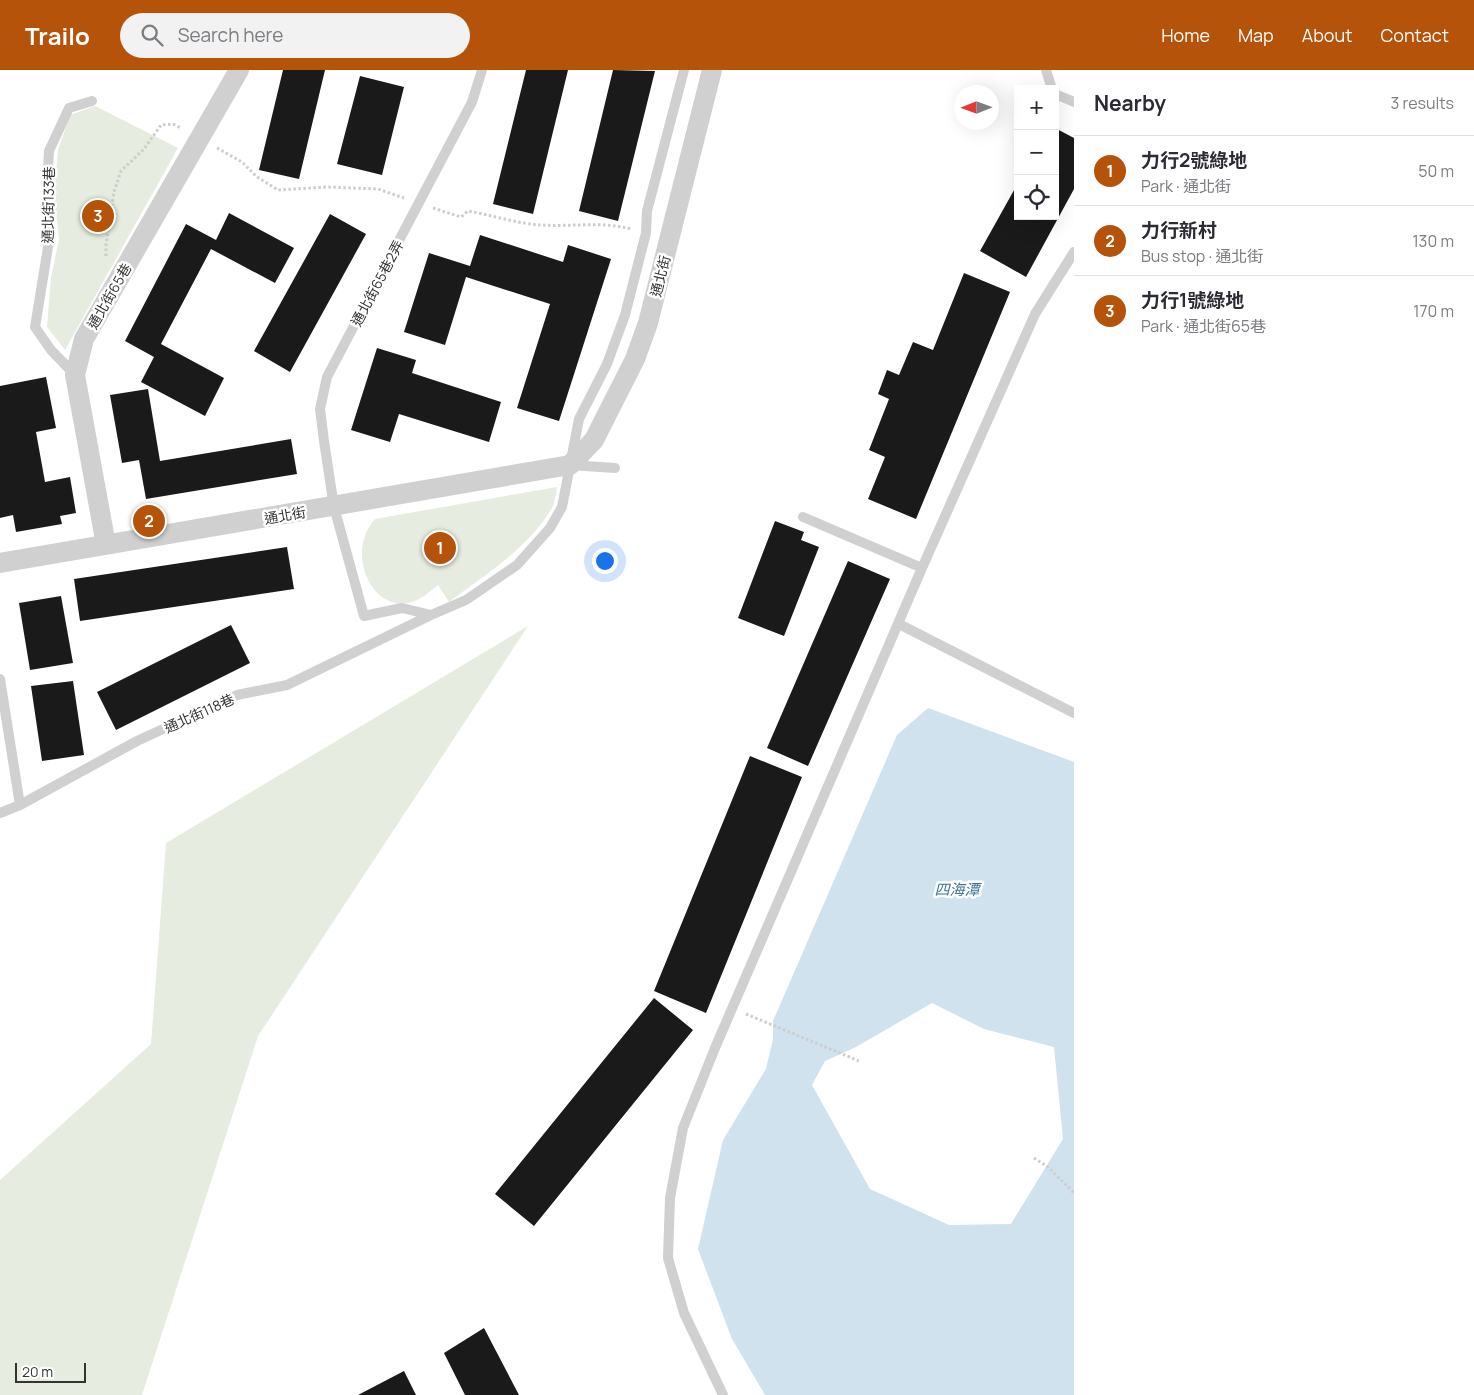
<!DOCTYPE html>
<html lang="en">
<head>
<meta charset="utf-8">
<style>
	body { margin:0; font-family:Manrope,"Noto Sans TC",sans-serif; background:#f2f2f3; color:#2b2b33 }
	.controls { position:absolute; right:15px; top:15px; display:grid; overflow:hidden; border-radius:0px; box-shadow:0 5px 20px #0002 }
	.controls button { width:45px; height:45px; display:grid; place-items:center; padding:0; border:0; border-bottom:1px solid #e1e1e2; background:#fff; color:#2b2b33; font:25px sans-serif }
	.compass { position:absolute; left:954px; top:15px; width:45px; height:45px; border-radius:50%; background:#fff; box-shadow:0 5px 20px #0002; rotate:269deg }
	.scale { position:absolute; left:15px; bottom:12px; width:71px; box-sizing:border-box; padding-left:5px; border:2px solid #333; border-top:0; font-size:14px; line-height:18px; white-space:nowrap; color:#333; -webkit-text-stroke:4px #fff; paint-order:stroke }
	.you { position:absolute; left:604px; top:490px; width:18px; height:18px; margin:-12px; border:4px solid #fff; border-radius:50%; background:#1a73e8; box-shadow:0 0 0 8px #1a73e833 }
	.badge { display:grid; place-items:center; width:32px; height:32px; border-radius:50%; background:#b45309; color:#fff; font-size:16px; font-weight:700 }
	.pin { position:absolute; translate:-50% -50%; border:2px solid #fff; box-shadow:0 1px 5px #0006 }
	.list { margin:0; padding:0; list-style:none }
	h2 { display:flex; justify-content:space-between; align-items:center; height:65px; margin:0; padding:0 20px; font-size:21px }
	h2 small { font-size:16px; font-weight:400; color:#7c7c81 }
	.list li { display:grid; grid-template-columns:32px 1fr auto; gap:15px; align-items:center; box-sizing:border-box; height:70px; padding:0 20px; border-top:1px solid #e1e1e2 }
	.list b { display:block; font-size:19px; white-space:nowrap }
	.list p { margin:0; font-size:16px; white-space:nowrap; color:#7c7c81 }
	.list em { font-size:16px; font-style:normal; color:#7c7c81 }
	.icon { flex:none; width:28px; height:28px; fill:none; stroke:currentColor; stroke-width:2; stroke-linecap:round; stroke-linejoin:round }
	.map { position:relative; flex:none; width:1074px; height:1325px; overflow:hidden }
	header { display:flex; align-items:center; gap:30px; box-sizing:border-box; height:70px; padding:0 25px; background:#b45309; color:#fff }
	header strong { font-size:24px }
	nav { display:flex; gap:28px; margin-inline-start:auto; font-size:18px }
	.search { width:350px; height:45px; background:#f2f2f3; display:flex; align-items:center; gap:12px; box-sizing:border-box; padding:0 18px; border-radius:28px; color:#7c7c81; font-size:19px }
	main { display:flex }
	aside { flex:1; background:#fff }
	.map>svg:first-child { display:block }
	.green { fill:#e6ecdf }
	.water { fill:#cfe2ee; fill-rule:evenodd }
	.building { fill:#1a1a1a }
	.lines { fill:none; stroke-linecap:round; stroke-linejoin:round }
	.path { stroke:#cdcdcd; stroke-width:3; stroke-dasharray:2.5 2.5; stroke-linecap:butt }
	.service { stroke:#d0d0d0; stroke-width:10 }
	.minor { stroke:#d0d0d0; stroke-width:20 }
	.labels { text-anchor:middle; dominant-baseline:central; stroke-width:5; stroke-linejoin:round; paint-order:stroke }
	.street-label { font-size:14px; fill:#333; stroke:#fff }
	.water-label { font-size:15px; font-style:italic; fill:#3f7597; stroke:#fff }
</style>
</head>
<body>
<header>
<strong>Trailo</strong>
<div class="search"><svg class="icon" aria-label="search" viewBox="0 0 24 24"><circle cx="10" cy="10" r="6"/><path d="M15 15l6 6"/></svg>Search here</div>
<nav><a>Home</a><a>Map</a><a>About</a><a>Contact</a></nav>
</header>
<main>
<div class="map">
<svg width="1074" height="1325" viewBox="0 0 1074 1325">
	<rect width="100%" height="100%" fill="#fff"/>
	<path class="green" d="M95 36 178 78 65 280 47 257 51 208 59 169 54 124 58 80 70 45Z
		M557 417C556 423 555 430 553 436 530 477 486 504 449 532L438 515C429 522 420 531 408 533 375 539 355 497 364 469 366 461 370 455 375 449Z
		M528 556 258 966 142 1325H0V1110L151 974 166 773Z"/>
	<path class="water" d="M928 638 1074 692V1325H765L732 1269 698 1179 723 1070 766 999 773 969V951L897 665ZM932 933 984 959 1054 977 1063 1069 1011 1154 949 1155 870 1119 812 1015 825 991 856 977Z"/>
	<path class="building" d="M283 0H325L299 109 259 100Z
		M526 0H568L533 144 493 134Z
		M613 0 655 1 618 151 579 141Z
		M360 6 404 17 382 105 337 94Z
		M1055 58 1074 68V119L1026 207 980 181 1018 113V146H1055Z
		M229 143 294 178 275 213 211 179 161 274 224 308 205 346 141 312 154 287 125 271 186 154 216 170Z
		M330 144 366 164 290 302 254 281Z
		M480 165 563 192 568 175 611 189 559 351 517 338 550 234 466 207 445 275 404 262 429 183 470 196Z
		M964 203 1010 222 916 449 868 429 885 387 869 380 889 329 878 324 887 300 899 305 913 272 933 280Z
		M377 278 416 290 412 303 501 332 489 372 399 344 390 372 351 360Z
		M46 307 56 358 36 362 45 412 70 407 76 443 60 446 62 454 16 462 13 445 0 448V316Z
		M148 319 160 391 291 369 297 404 146 429 139 390 122 393 110 325Z
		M775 451 804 462 801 470 819 477 784 566 738 548Z
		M287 477 294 519 80 551 74 509Z
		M848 491 890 509 808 696 767 678Z
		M61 526 73 593 30 600 19 533Z
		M231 555 250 593 116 660 97 622Z
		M73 611 84 685 42 691 31 616Z
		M750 686 802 707 706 943 654 921Z
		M654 928 693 960 534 1156 495 1124Z
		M484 1258 519 1325H465L444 1283Z
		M404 1301 416 1325H358Z"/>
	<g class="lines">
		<path class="path" d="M217 78 242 92 257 107 278 120 327 117 378 119 404 128
			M433 138 461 147 468 141C491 145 519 154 541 155 571 157 602 151 631 159
			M106 186V175L114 122 121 101 144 79 161 55 173 54 181 58
			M746 944 859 991
			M1034 1088 1048 1097 1074 1123"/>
		<path class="service" d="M1046 0 1052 19
			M1055 24 1074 32
			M75 305 51 280 35 257 50 165 47 116 49 81 69 38 92 31
			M570 395 615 398
			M803 447 922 498
			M431 545 402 538 364 546 334 437 324 371 320 339 327 307 472 32 482 0
			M899 554 1074 643
			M0 609 20 735
			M0 743 20 735 137 671 237 625 287 615 431 545 466 530 517 495 550 458 562 437 579 349 607 294 625 245 646 163 647 141 684 0
			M723 1325 684 1243 668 1188 670 1128 683 1058 715 978 922 498 1035 244 1074 182"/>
		<path class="minor" d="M106 475 75 305 84 269 239 0
			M0 493 570 395 594 370 635 289 648 253 712 0"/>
	</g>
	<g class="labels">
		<g class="street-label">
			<text transform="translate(48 135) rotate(-89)">通北街133巷</text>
			<text transform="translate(660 206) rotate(-76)">通北街</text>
			<text transform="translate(377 213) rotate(-62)">通北街65巷2弄</text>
			<text transform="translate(109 226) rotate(-60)">通北街65巷</text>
			<text transform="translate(285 445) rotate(-10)">通北街</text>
			<text transform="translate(199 643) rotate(-24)">通北街118巷</text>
		</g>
		<g class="water-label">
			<text x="957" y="819">四海潭</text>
		</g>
	</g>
</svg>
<div class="controls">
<button>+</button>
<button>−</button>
<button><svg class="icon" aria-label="locate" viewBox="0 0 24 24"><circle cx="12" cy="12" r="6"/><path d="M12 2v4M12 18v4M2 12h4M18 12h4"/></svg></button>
</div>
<svg class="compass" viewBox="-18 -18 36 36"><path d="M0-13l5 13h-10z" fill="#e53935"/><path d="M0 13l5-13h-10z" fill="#7c7c81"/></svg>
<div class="scale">20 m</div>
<div class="you"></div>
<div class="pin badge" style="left:440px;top:478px">1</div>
<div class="pin badge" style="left:149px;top:451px">2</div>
<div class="pin badge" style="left:98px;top:146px">3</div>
</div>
<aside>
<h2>Nearby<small>3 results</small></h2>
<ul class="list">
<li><span class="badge">1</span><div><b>力行2號綠地</b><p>Park · 通北街</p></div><em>50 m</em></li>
<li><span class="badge">2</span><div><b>力行新村</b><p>Bus stop · 通北街</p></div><em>130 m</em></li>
<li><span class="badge">3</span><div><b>力行1號綠地</b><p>Park · 通北街65巷</p></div><em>170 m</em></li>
</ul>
</aside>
</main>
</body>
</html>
